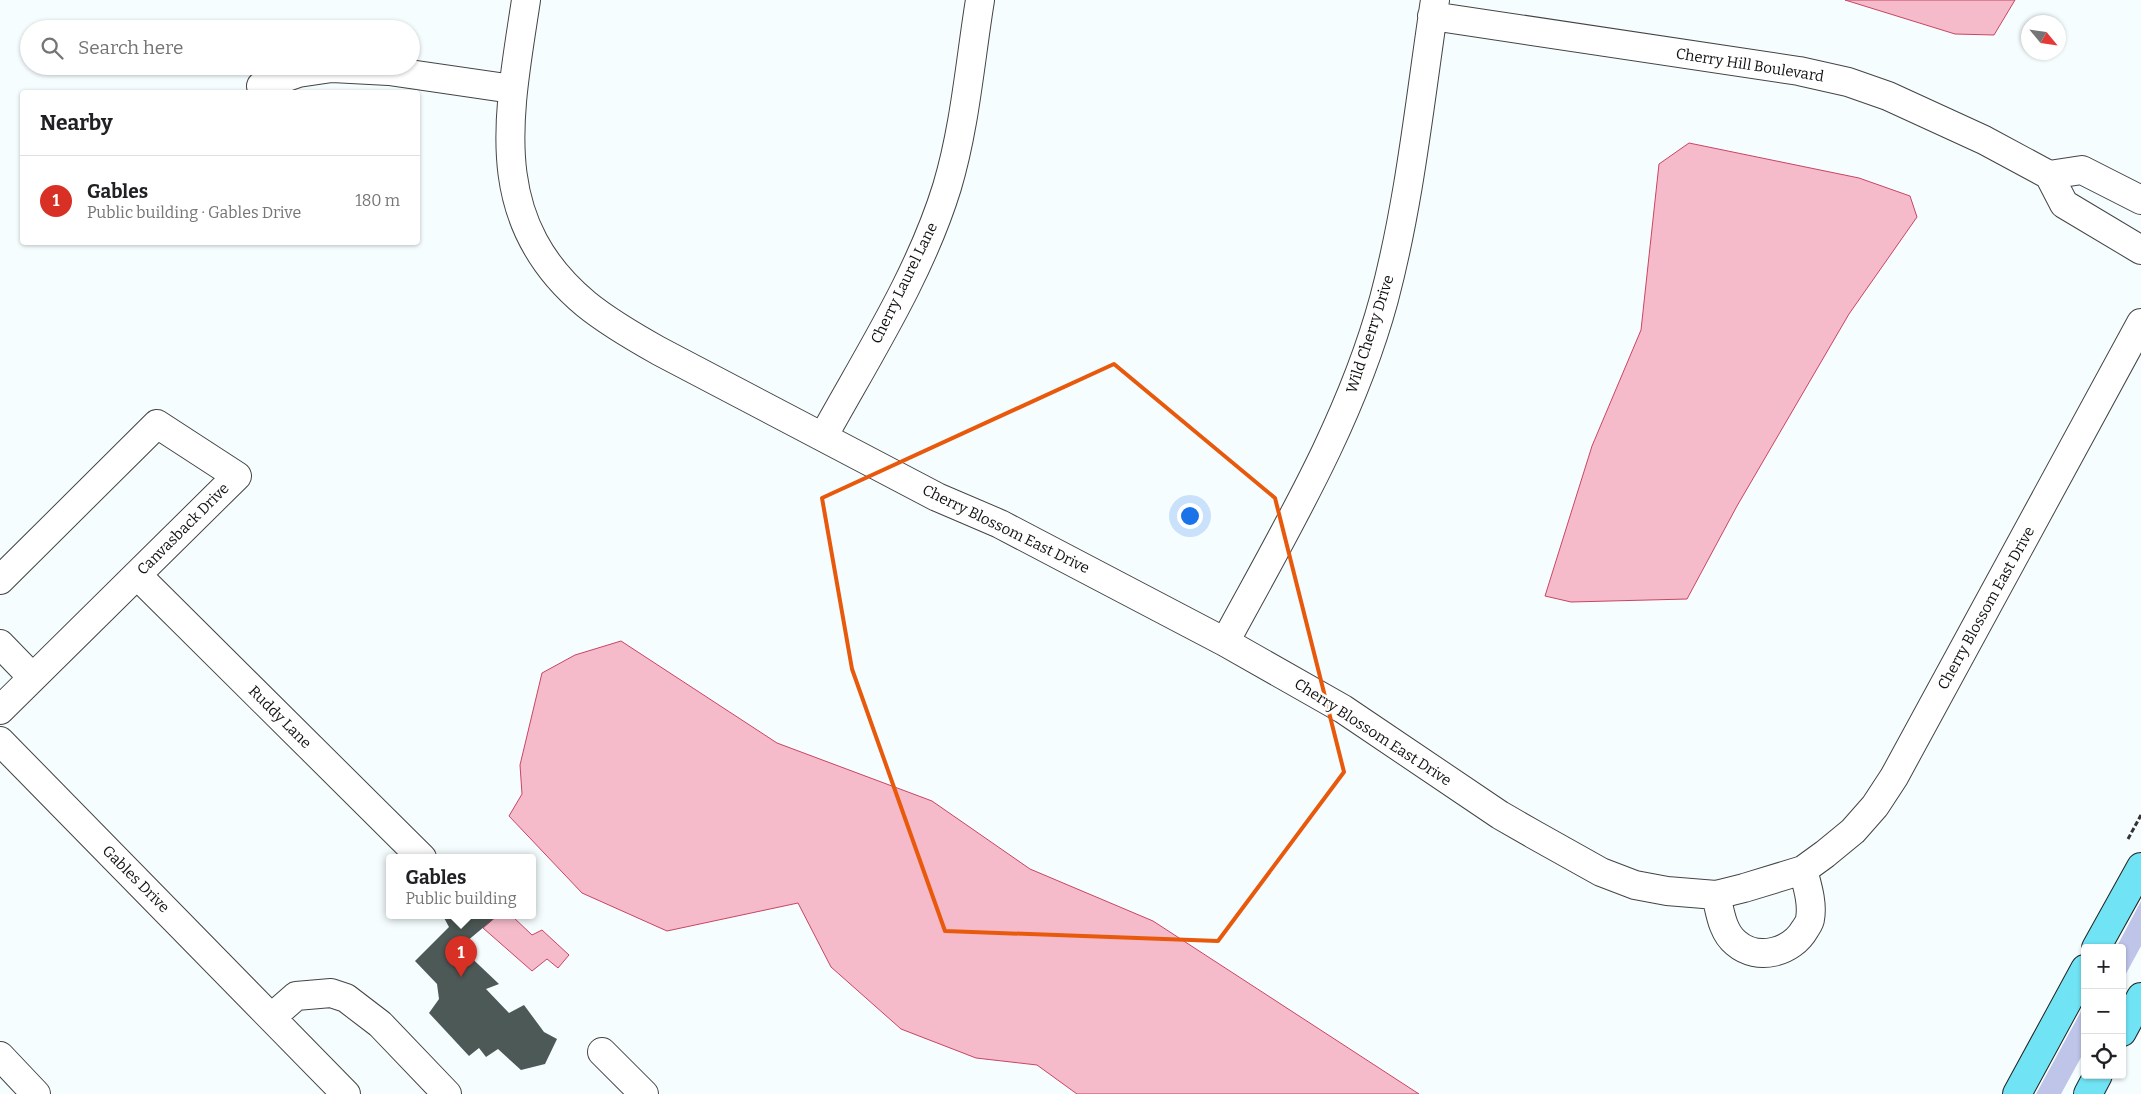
<!DOCTYPE html>
<html lang="en">
<head>
<meta charset="utf-8">
<style>
	body { margin:0; font-family:Bitter,serif; background:#f2f2f2; color:#202124 }
	.controls { position:absolute; right:15px; bottom:15px; display:grid; overflow:hidden; border-radius:5px; box-shadow:0 1px 4px #0004 }
	.controls button { width:45px; height:45px; display:grid; place-items:center; padding:0; border:0; border-bottom:1px solid #e0e0e0; background:#fff; color:#202124; font:25px sans-serif }
	.compass { position:absolute; left:2021px; top:15px; width:45px; height:45px; border-radius:50%; background:#fff; box-shadow:0 1px 4px #0004; rotate:119deg }
	.you { position:absolute; left:1189px; top:515px; width:18px; height:18px; margin:-12px; border:4px solid #fff; border-radius:50%; background:#1a73e8; box-shadow:0 0 0 8px #1a73e833 }
	.badge { display:grid; place-items:center; width:32px; height:32px; border-radius:50%; background:#d93025; color:#fff; font-size:16px; font-weight:700 }
	.pin { position:absolute; translate:-50% -41px; filter:drop-shadow(0 1px 2px #0008) }
	.pin::after { content:''; position:absolute; top:26px; width:18px; height:15px; background:inherit; clip-path:polygon(0 0,100% 0,50% 100%) }
	.popup { position:absolute; left:386px; top:854px; width:150px; height:65px; box-sizing:border-box; display:grid; place-content:center; border-radius:5px; background:#fff; filter:drop-shadow(0 1px 4px #0005); font-size:16px; white-space:nowrap; color:#757577 }
	.popup b { font-size:19px; color:#202124 }
	.popup::after { content:''; position:absolute; left:50%; top:100%; margin-left:-10px; border:10px solid transparent; border-top-color:#fff }
	.list { margin:0; padding:0; list-style:none }
	h2 { display:flex; justify-content:space-between; align-items:center; height:65px; margin:0; padding:0 20px; font-size:21px }
	h2 small { font-size:16px; font-weight:400; color:#757577 }
	.list li { display:grid; grid-template-columns:32px 1fr auto; gap:15px; align-items:center; box-sizing:border-box; height:90px; padding:0 20px; border-top:1px solid #e0e0e0 }
	.list b { display:block; font-size:19px; white-space:nowrap }
	.list p { margin:0; font-size:16px; white-space:nowrap; color:#757577 }
	.list em { font-size:16px; font-style:normal; color:#757577 }
	.icon { flex:none; width:28px; height:28px; fill:none; stroke:currentColor; stroke-width:2; stroke-linecap:round; stroke-linejoin:round }
	.map { position:relative; flex:none; width:2141px; height:1094px; overflow:hidden }
	.search { position:absolute; background:#fff; box-shadow:0 1px 4px #0004; left:20px; top:20px; width:400px; height:55px; display:flex; align-items:center; gap:12px; box-sizing:border-box; padding:0 18px; border-radius:28px; color:#757577; font-size:19px }
	.panel { position:absolute; background:#fff; box-shadow:0 1px 4px #0004; left:20px; top:90px; width:400px; height:155px; border-radius:5px }
	.map>svg:first-child { display:block }
	.green { fill:#bec5e9 }
	.water { fill:#f5bbca; stroke:#ca4463 }
	.building { fill:#4d5956 }
	.lines { fill:none; stroke-linecap:round; stroke-linejoin:round }
	.street-casing { stroke:#444; stroke-width:30 }
	.primary-casing { stroke:#222; stroke-width:30 }
	.path { stroke:#333; stroke-width:3; stroke-dasharray:5 2.5; stroke-linecap:butt }
	.street { stroke:#fff; stroke-width:28 }
	.primary { stroke:#70e4f4; stroke-width:28 }
	.marked { fill:none; stroke:#e8590c; stroke-width:4; stroke-linejoin:round }
	.labels { text-anchor:middle; dominant-baseline:central; stroke-width:5; stroke-linejoin:round; paint-order:stroke }
	.street-label { font-size:15px; fill:#111; stroke:#fff }
</style>
</head>
<body>
<div class="map">
<svg width="2141" height="1094" viewBox="0 0 2141 1094">
	<rect width="100%" height="100%" fill="#f5fdff"/>
	<path class="green" d="M2141 901V946L2122 981V948H2116Z
		M2085 1004V1050L2061 1094H2036Z"/>
	<path class="water" d="M1845 0H2015L1994 35 1955 34Z
		M1689 143 1859 178 1910 196 1917 217 1849 314 1737 506 1687 599 1571 602 1545 596 1592 446 1641 330 1659 164Z
		M621 641 777 743 932 801 1030 869 1153 921 1419 1094H1077L1037 1065 976 1058 901 1029 831 967 798 903 667 931 582 893 509 816 522 794 520 765 542 673 575 655Z
		M497 916H512L532 935 542 930 569 955 558 968 547 959 532 971 483 928Z"/>
	<path class="building" d="M443 916H497L460 947 499 984 486 989 509 1013 524 1005 544 1032 557 1039 545 1064 521 1070 498 1049 486 1057 479 1048 469 1056 429 1013 439 999 437 984 415 961 449 927Z"/>
	<g class="lines">
		<g class="street-casing">
			<path id="street" d="M526 0C509 114 484 219 586 304 608 322 634 337 659 351L937 497 1000 524 1225 642 1343 709 1500 815 1533 834 1601 872 1635 885 1667 891 1716 895 1744 888 1803 870 1825 854 1853 831 1875 806 1894 777 2141 323
				M1432 16 1799 71 1848 82 1888 96 1984 140 2049 175 2064 204 2141 250
				M261 86 298 73 332 68 389 71 512 89
				M2049 175 2082 170 2141 200
				M823 437C867 357 920 275 947 187 965 127 970 62 980 0
				M137 575 422 858
				M0 580 157 424 237 476 0 710
				M1225 642C1285 531 1351 421 1384 299 1410 201 1420 99 1435 0
				M0 644 32 677
				M0 741 346 1094
				M1716 895C1720 911 1722 932 1736 943 1758 962 1792 952 1805 929 1807 926 1810 922 1810 919 1813 903 1807 885 1803 870
				M272 1017 296 996 331 993 346 998 380 1024 447 1094
				M602 1052 644 1094
				M0 1056 36 1094"/>
		</g>
		<g class="primary-casing">
			<path id="primary" d="M2096 948 2141 867
				M2122 1032 2141 997
				M2017 1094 2085 969
				M2088 1094 2098 1075"/>
		</g>
		<path class="path" d="M2128 839 2141 815"/>
		<use href="#street" class="street"/>
		<use href="#primary" class="primary"/>
	</g>
	<path class="marked" d="M1114 364 1275 498 1344 772 1218 941 945 931 852 669 822 498Z"/>
	<g class="labels">
		<g class="street-label">
			<text transform="translate(1750 65) rotate(9)">Cherry Hill Boulevard</text>
			<text transform="translate(904 283) rotate(-64)">Cherry Laurel Lane</text>
			<text transform="translate(1370 334) rotate(-72)">Wild Cherry Drive</text>
			<text transform="translate(183 529) rotate(-45)">Canvasback Drive</text>
			<text transform="translate(1006 529) rotate(26)">Cherry Blossom East Drive</text>
			<text transform="translate(1986 608) rotate(-61)">Cherry Blossom East Drive</text>
			<text transform="translate(280 717) rotate(45)">Ruddy Lane</text>
			<text transform="translate(1373 732) rotate(33)">Cherry Blossom East Drive</text>
			<text transform="translate(136 879) rotate(45)">Gables Drive</text>
		</g>
	</g>
</svg>
<div class="controls">
<button>+</button>
<button>−</button>
<button><svg class="icon" aria-label="locate" viewBox="0 0 24 24"><circle cx="12" cy="12" r="6"/><path d="M12 2v4M12 18v4M2 12h4M18 12h4"/></svg></button>
</div>
<svg class="compass" viewBox="-18 -18 36 36"><path d="M0-13l5 13h-10z" fill="#e53935"/><path d="M0 13l5-13h-10z" fill="#757577"/></svg>
<div class="you"></div>
<div class="pin badge" style="left:461px;top:977px">1</div>
<div class="popup"><b>Gables</b>Public building</div>
<div class="search"><svg class="icon" aria-label="search" viewBox="0 0 24 24"><circle cx="10" cy="10" r="6"/><path d="M15 15l6 6"/></svg>Search here</div>
<section class="panel">
<h2>Nearby<small></small></h2>
<ul class="list">
<li><span class="badge">1</span><div><b>Gables</b><p>Public building · Gables Drive</p></div><em>180 m</em></li>
</ul>
</section>
</div>
</body>
</html>
